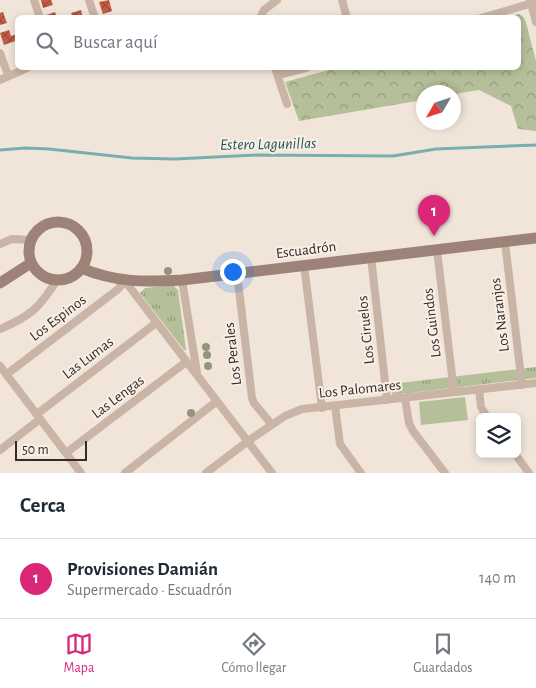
<!DOCTYPE html>
<html lang="es">
<head>
<meta charset="utf-8">
<style>
	body { margin:0; font-family:"Alegreya Sans",sans-serif; background:#f2f2f3; color:#1f2937 }
	.controls { position:absolute; right:15px; bottom:15px; display:grid; overflow:hidden; border-radius:8px; box-shadow:0 2px 8px #0003 }
	.controls button { width:45px; height:45px; display:grid; place-items:center; padding:0; border:0; border-bottom:1px solid #e0e1e3; background:#fff; color:#1f2937; font:25px sans-serif }
	.compass { position:absolute; left:416px; top:85px; width:45px; height:45px; border-radius:50%; background:#fff; box-shadow:0 2px 8px #0003; rotate:231deg }
	.scale { position:absolute; left:15px; bottom:12px; width:72px; box-sizing:border-box; padding-left:5px; border:2px solid #352b27; border-top:0; font-size:14px; line-height:18px; white-space:nowrap; color:#352b27; -webkit-text-stroke:4px #f9efe6; paint-order:stroke }
	.you { position:absolute; left:232px; top:271px; width:18px; height:18px; margin:-12px; border:4px solid #fff; border-radius:50%; background:#1a73e8; box-shadow:0 0 0 8px #1a73e833 }
	.badge { display:grid; place-items:center; width:32px; height:32px; border-radius:50%; background:#db2777; color:#fff; font-size:16px; font-weight:700 }
	.pin { position:absolute; translate:-50% -41px; filter:drop-shadow(0 1px 2px #0008) }
	.pin::after { content:''; position:absolute; top:26px; width:18px; height:15px; background:inherit; clip-path:polygon(0 0,100% 0,50% 100%) }
	.list { margin:0; padding:0; list-style:none }
	h2 { display:flex; justify-content:space-between; align-items:center; height:65px; margin:0; padding:0 20px; font-size:21px }
	h2 small { font-size:16px; font-weight:400; color:#747a83 }
	.list li { display:grid; grid-template-columns:32px 1fr auto; gap:15px; align-items:center; box-sizing:border-box; height:80px; padding:0 20px; border-top:1px solid #e0e1e3 }
	.list b { display:block; font-size:19px; white-space:nowrap }
	.list p { margin:0; font-size:16px; white-space:nowrap; color:#747a83 }
	.list em { font-size:16px; font-style:normal; color:#747a83 }
	.icon { flex:none; width:28px; height:28px; fill:none; stroke:currentColor; stroke-width:2; stroke-linecap:round; stroke-linejoin:round }
	.map { position:relative; flex:none; width:536px; height:473px; overflow:hidden }
	.search { position:absolute; background:#fff; box-shadow:0 2px 8px #0003; left:15px; right:15px; top:15px; height:55px; display:flex; align-items:center; gap:12px; box-sizing:border-box; padding:0 18px; border-radius:8px; color:#747a83; font-size:19px }
	.sheet { height:145px; background:#fff }
	nav { display:flex; justify-content:space-around; align-items:center; box-sizing:border-box; height:70px; border-top:1px solid #e0e1e3; background:#fff; font-size:14px; color:#747a83 }
	nav a { display:grid; justify-items:center; gap:2px }
	nav .on { color:#db2777 }
	.map>svg:first-child { display:block }
	.grass { fill:url(#grass-tufts) }
	.park { fill:url(#park-crowns) }
	.pitch { fill:#b5c09a }
	.lines { fill:none; stroke-linecap:round; stroke-linejoin:round }
	.stream { stroke:#79aeae; stroke-width:3 }
	.building { fill:url(#building-cross-hatch) }
	.street { stroke:#c9b4a6; stroke-width:8 }
	.secondary { stroke:#9d8377; stroke-width:11 }
	.tree { fill:#93957a }
	.labels { text-anchor:middle; dominant-baseline:central; stroke-width:4; stroke-linejoin:round; paint-order:stroke }
	.street-label { font-size:15px; fill:#352b27; stroke:#f9efe6 }
	.water-label { font-size:16px; font-style:italic; fill:#1d5556; stroke:#f9efe6 }
</style>
</head>
<body>
<div class="map">
<svg width="536" height="473" viewBox="0 0 536 473">
	<defs>
		<pattern id="grass-tufts" width="24" height="20" patternUnits="userSpaceOnUse" patternTransform="scale(1.25)"><rect width="24" height="20" fill="#b5c09a"/><path d="M3 7l-1-3M5 7V3M7 7l1-3M15 17l-1-3M17 17v-4M19 17l1-3" fill="none" stroke="#949c7e"/></pattern>
		<pattern id="park-crowns" width="20" height="18" patternUnits="userSpaceOnUse" patternTransform="scale(1.25)"><rect width="20" height="18" fill="#b5c09a"/><path d="M2 6a3 3 0 1 1 6 0M12 15a3 3 0 1 1 6 0" fill="none" stroke="#949c7e"/></pattern>
		<pattern id="building-cross-hatch" width="8" height="8" patternUnits="userSpaceOnUse" patternTransform="scale(1.25)"><rect width="8" height="8" fill="#c55d44"/><path d="M0 0l8 8M0 8l8-8" fill="none" stroke="#a14d39"/></pattern>
	</defs>
	<rect width="100%" height="100%" fill="#f1e5da"/>
	<path class="grass" d="M173 285 178 290 186 350H184L140 293 145 288Z
		M536 367V378L392 395 391 384Z"/>
	<path class="park" d="M519 14 524 18 526 23 536 61V131L518 129 511 106 479 90 454 94V92H424L423 100 299 121 285 82 336 68H518V18L510 17Z"/>
	<path class="pitch" d="M465 397 468 420 421 425 419 402Z"/>
	<g class="lines">
		<path class="stream" d="M0 150 25 148 49 149 132 158 175 159 257 155 393 156 436 149 536 145"/>
	</g>
	<path class="building" d="M41 0H51L53 5 43 8Z
		M109 0 112 11 103 14 99 2Z
		M81 10 83 18H73L71 13Z
		M3 12 7 23 0 25V13Z
		M55 12 57 18H47L46 15Z
		M9 30 11 36 18 34V40L4 45 0 33Z"/>
	<g class="lines">
		<path class="street" d="M34 0 40 18
			M89 0 95 18
			M342 0 347 18
			M530 0 536 22
			M260 18 264 10 277 0
			M481 18 536 2
			M0 53 8 75
			M275 68 287 104
			M278 75 306 68
			M0 80 27 68
			M505 242 522 385
			M0 244 12 239 31 240
			M437 250 454 392
			M371 257 387 400
			M304 265 322 408
			M237 273 252 398 254 403 272 425
			M182 280 197 373
			M0 329C31 316 39 308 57 280
			M0 366 81 473
			M7 374 117 290 125 281 272 473
			M479 389 481 407 487 417
			M405 398 409 423 413 431 445 473
			M335 406 340 444 361 473
			M37 414 156 323
			M0 450 40 419
			M66 453 186 362
			M515 454 529 473
			M125 473 217 401
			M206 473 248 441 285 416 302 409 536 383"/>
		<path class="secondary" d="M29 251a29 29 0 1 1 58 0a29 29 0 1 1-58 0Z
			M81 268C117 283 145 282 182 280L536 238
			M0 283 31 263"/>
	</g>
	<g class="tree">
		<circle cx="168" cy="271" r="4"/>
		<circle cx="206" cy="347" r="4"/>
		<circle cx="207" cy="355" r="4"/>
		<circle cx="208" cy="366" r="4"/>
		<circle cx="191" cy="413" r="4"/>
	</g>
	<g class="labels">
		<g class="street-label">
			<text transform="translate(306 250) rotate(-7)">Escuadrón</text>
			<text transform="translate(500 315) rotate(-97)">Los Naranjos</text>
			<text transform="translate(58 318) rotate(-37)">Los Espinos</text>
			<text transform="translate(432 323) rotate(-97)">Los Guindos</text>
			<text transform="translate(366 330) rotate(-96)">Los Ciruelos</text>
			<text transform="translate(233 354) rotate(-97)">Los Perales</text>
			<text transform="translate(88 358) rotate(-37)">Las Lumas</text>
			<text transform="translate(360 389) rotate(-6)">Los Palomares</text>
			<text transform="translate(118 397) rotate(-37)">Las Lengas</text>
		</g>
		<g class="water-label">
			<text transform="translate(268 144) rotate(-1)">Estero Lagunillas</text>
		</g>
	</g>
</svg>
<div class="controls">
<button><svg class="icon" aria-label="layers" viewBox="0 0 24 24"><path d="M12 4l9 5-9 5-9-5zM3 14l9 5 9-5"/></svg></button>
</div>
<svg class="compass" viewBox="-18 -18 36 36"><path d="M0-13l5 13h-10z" fill="#e53935"/><path d="M0 13l5-13h-10z" fill="#747a83"/></svg>
<div class="scale">50 m</div>
<div class="you"></div>
<div class="pin badge" style="left:434px;top:236px">1</div>
<div class="search"><svg class="icon" aria-label="search" viewBox="0 0 24 24"><circle cx="10" cy="10" r="6"/><path d="M15 15l6 6"/></svg>Buscar aquí</div>
</div>
<section class="sheet">
<h2>Cerca<small></small></h2>
<ul class="list">
<li><span class="badge">1</span><div><b>Provisiones Damián</b><p>Supermercado · Escuadrón</p></div><em>140 m</em></li>
</ul>
</section>
<nav>
<a class="on"><svg class="icon" aria-label="map" viewBox="0 0 24 24"><path d="M3 6l6-2 6 2 6-2v14l-6 2-6-2-6 2zM9 4v14M15 6v14"/></svg>Mapa</a>
<a><svg class="icon" aria-label="directions" viewBox="0 0 24 24"><path d="M12 3l9 9-9 9-9-9zM9 14v-3h6M13 9l2 2-2 2"/></svg>Cómo llegar</a>
<a><svg class="icon" aria-label="saved" viewBox="0 0 24 24"><path d="M7 4h10v16l-5-4-5 4z"/></svg>Guardados</a>
</nav>
</body>
</html>
